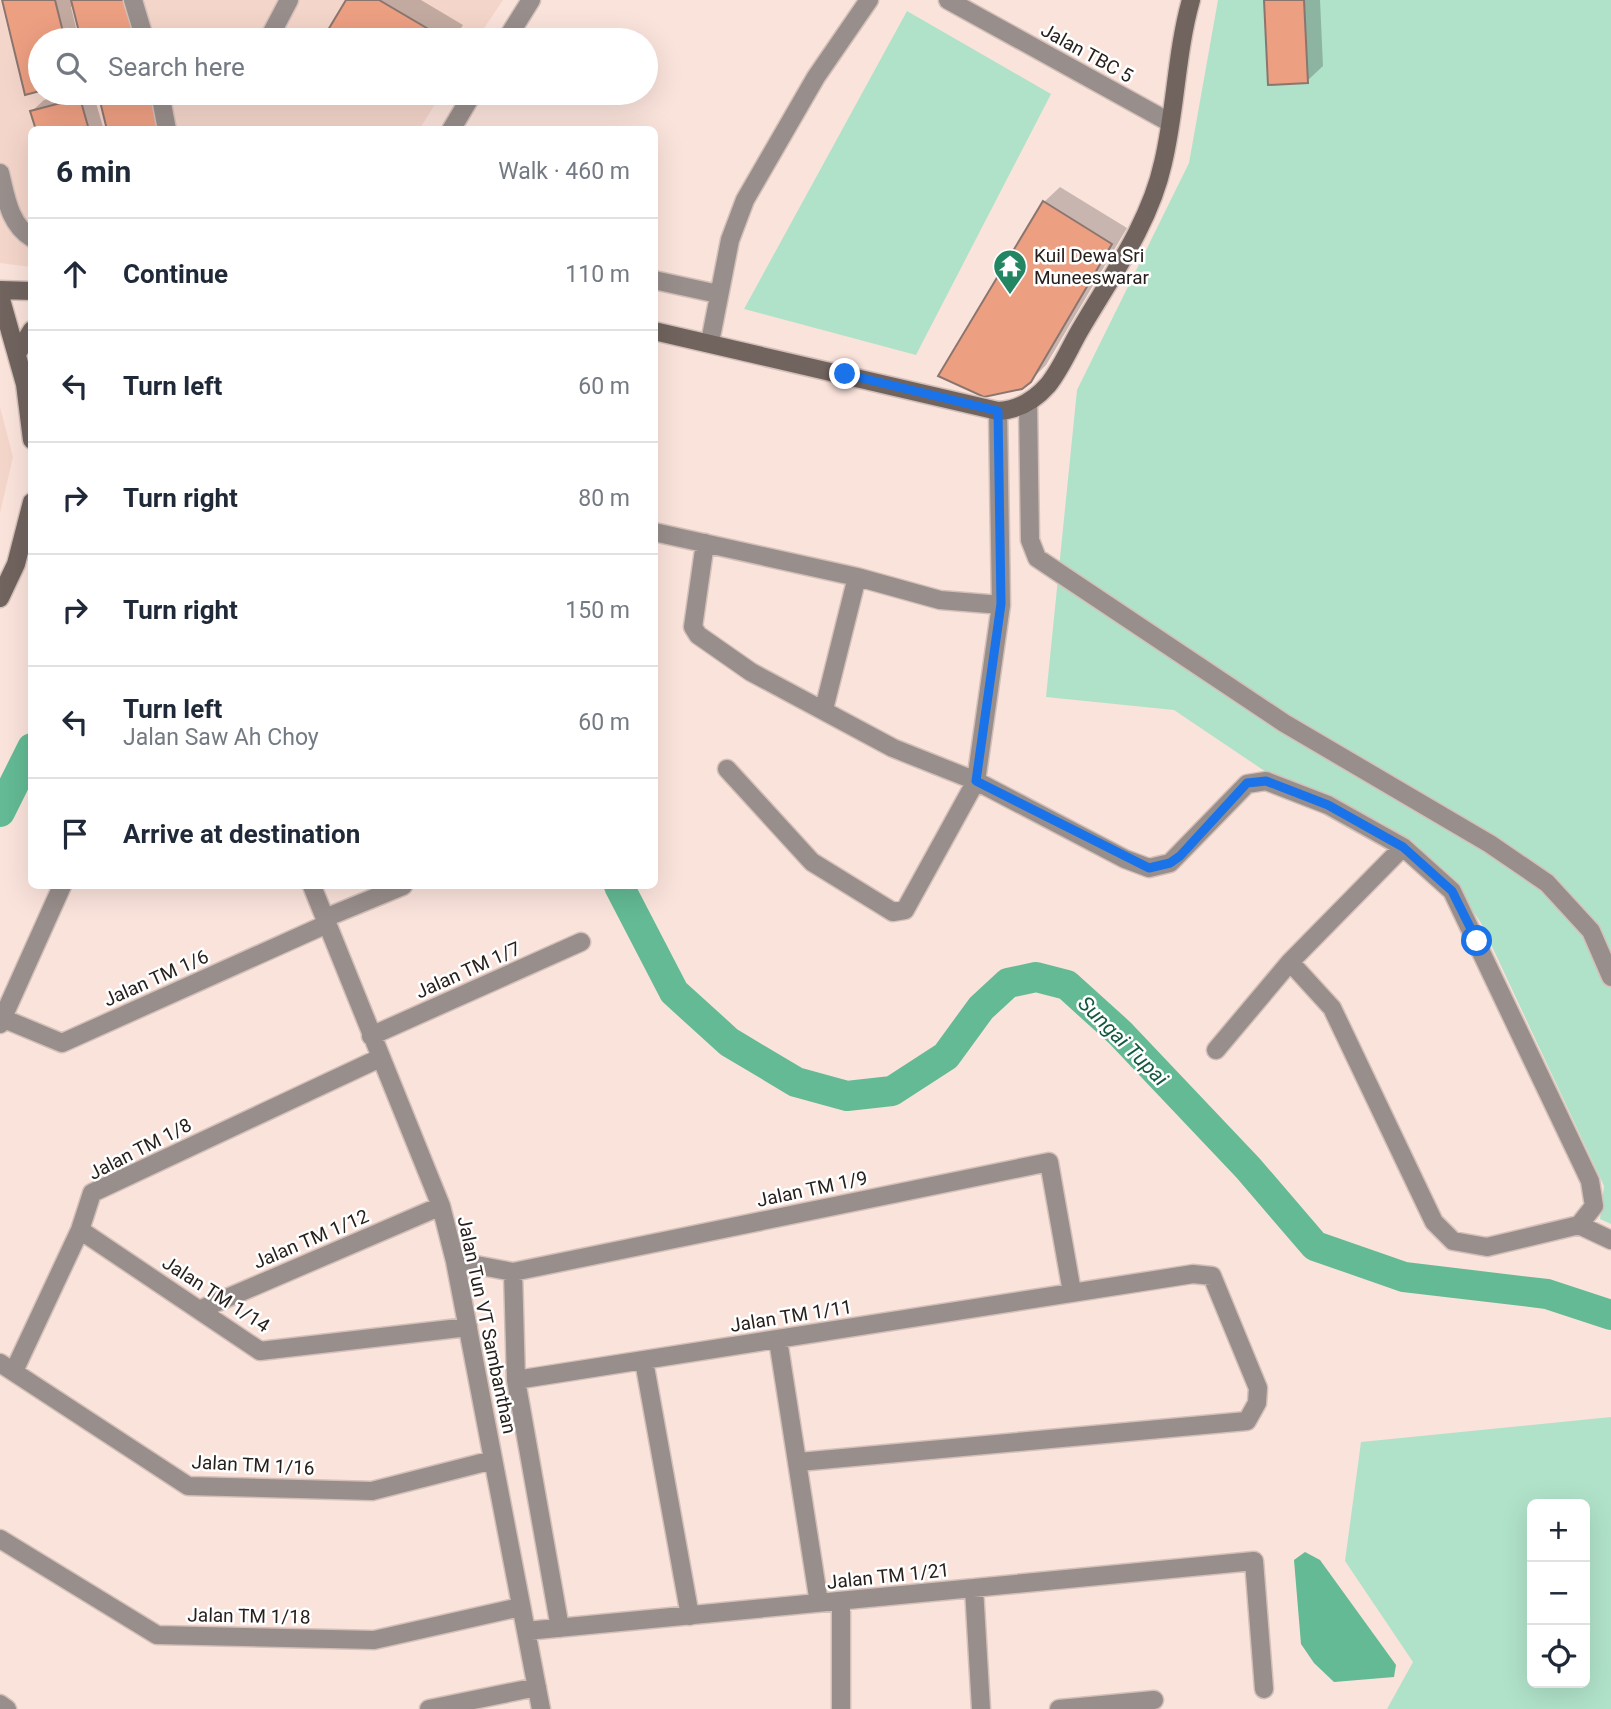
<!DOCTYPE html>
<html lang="en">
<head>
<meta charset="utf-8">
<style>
	body { margin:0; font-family:Roboto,sans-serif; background:#f6f6f7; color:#1f2937 }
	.controls { position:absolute; right:21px; bottom:21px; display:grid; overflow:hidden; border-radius:10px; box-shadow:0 7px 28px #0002 }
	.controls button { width:63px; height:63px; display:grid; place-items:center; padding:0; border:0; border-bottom:2px solid #e0e1e3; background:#fff; color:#1f2937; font:35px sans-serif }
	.stop { position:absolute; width:21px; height:21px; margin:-16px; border:5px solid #1a73e8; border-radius:50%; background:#fff }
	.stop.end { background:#1a73e8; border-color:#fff; box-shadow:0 2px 7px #0008 }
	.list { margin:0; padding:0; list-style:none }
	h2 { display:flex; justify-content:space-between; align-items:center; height:91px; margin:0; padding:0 28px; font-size:30px }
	h2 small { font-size:23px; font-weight:400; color:#747a83 }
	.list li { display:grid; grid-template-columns:46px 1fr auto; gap:21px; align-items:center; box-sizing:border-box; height:112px; padding:0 28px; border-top:2px solid #e0e1e3 }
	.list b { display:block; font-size:26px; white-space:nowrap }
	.list p { margin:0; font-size:23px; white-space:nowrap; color:#747a83 }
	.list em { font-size:23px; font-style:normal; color:#747a83 }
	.icon { flex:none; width:38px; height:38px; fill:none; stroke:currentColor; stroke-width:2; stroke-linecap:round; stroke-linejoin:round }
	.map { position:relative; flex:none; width:1611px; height:1709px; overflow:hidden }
	.search { position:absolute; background:#fff; box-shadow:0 7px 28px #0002; left:28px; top:28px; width:630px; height:77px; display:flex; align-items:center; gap:18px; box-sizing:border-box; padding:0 24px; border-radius:38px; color:#747a83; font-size:26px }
	.panel { position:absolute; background:#fff; box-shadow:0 7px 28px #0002; left:28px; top:126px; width:630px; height:763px; border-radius:10px }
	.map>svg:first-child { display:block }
	.built { fill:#f4d5ca }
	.green { fill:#b0e2c9; fill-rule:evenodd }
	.water { fill:#63ba94 }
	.shadow { fill:#0003 }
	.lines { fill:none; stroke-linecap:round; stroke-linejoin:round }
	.river { stroke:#63ba94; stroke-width:30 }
	.building { fill:#ed9f82; stroke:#8b766f; stroke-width:2 }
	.street-casing { stroke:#d4c0b9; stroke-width:21 }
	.secondary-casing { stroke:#d4c0b9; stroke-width:21 }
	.street { stroke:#988e8b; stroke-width:18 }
	.secondary { stroke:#71645f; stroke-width:18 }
	.route { stroke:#1a73e8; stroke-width:9 }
	.labels { text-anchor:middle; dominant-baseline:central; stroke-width:5; stroke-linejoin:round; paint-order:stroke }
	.street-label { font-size:19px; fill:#28201d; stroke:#fff }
	.poi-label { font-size:19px; fill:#28201d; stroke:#fff; text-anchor:start }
	.water-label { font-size:21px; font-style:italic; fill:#14593f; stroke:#fff }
</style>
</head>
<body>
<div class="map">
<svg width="1611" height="1709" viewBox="0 0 1611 1709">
	<rect width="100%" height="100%" fill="#fae3db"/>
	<path class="built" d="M0 0 25 94 40 91 98 93 107 129H89L80 98 30 111 36 129 32 130 31 267 0 263Z
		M55 0H71L81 40H65Z
		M124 0H346L322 40H135Z
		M379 0H503L476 40H447Z
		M153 93H410L417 97 420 93H442L419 130 163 129Z
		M0 407 13 457 0 513Z"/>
	<path class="green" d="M1218 0H1611V1224L1600 1219 1604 1186 1481 923 1451 879 1382 823 1317 791 1269 774 1174 710 1046 697 1077 390 1189 163Z
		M907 11 1051 94 916 355 744 309Z
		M1611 1417V1709H1387L1413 1662 1345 1561 1361 1442ZM1585 1504V1683H1532V1504Z"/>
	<path class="water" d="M1305 1552 1320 1560 1396 1665 1394 1677 1334 1682 1314 1663 1301 1644 1294 1560Z"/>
	<path class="shadow" d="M4 0H138L149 40H83L74 6 71 7 79 40H40V89L26 93Z
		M348 0H421L463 25 454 40H325Z
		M1266 0H1320L1323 66 1307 81Z
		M70 93H93L104 130H37L32 111 44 100Z
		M1060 187 1127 228 1046 365 1030 381 1044 202Z"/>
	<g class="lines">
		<path class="river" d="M0 812 32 748
			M619 886 674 992 729 1042 796 1082 847 1096 892 1091 946 1056 981 1008 1008 983 1036 977 1067 985 1120 1033 1248 1168 1315 1246 1404 1277 1547 1294 1611 1315"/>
	</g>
	<path class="building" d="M2 0H55L65 40H40V91L25 95Z
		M71 0H124L135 40H81Z
		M346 0H379L447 40H322Z
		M1264 0H1304L1308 83 1268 85Z
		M98 93H153L163 130H107Z
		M80 98 89 130H36L30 111Z
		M1043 201 1112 244 1031 382 1022 389 984 397 938 376Z"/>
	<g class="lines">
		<g class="street-casing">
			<path id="street" d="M133 0 145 40
				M948 0 1169 122
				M268 40 289 0
				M506 40 531 0
				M160 93 167 130
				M451 130 473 93
				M0 173C6 197 9 224 32 238
				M654 280 718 294
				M710 342 730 240 745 200 816 77 869 0
				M1028 402 1030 540 1037 558 1284 723 1490 844 1547 883 1591 931 1611 977
				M654 532 857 577 940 600 1001 605
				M705 543 693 627 698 635 751 672 893 748 976 781 1125 859 1149 868 1170 863 1247 784 1266 781 1328 805 1403 847 1452 891 1590 1181 1594 1206 1579 1225 1487 1247 1453 1241 1434 1222 1332 1008 1290 962
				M824 709 857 577
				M727 769 812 862 893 912 905 910 976 781 1001 605 998 411
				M312 886 441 1206 455 1261 541 1709
				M325 918 403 886
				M2 1018 62 1043 327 924
				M0 1024 62 886
				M371 1036 581 942
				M1216 1050 1290 962 1403 847
				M1579 1225 1611 1240
				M80 1230 260 1351 468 1327
				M455 1261 513 1272 1049 1162 1072 1292
				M513 1272 516 1380 560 1628
				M199 1310 441 1206
				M778 1340 819 1603
				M644 1361 690 1616
				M0 1363 188 1486 372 1491 493 1460
				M14 1371 80 1230 92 1193 380 1058
				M516 1380 1193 1274 1212 1276 1258 1388 1257 1403 1247 1421 799 1462
				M0 1539 157 1635 374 1640 520 1607
				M974 1588 981 1709
				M841 1601V1709
				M526 1631 1254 1561 1264 1689
				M0 1704 7 1709
				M429 1709 537 1687
				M1059 1709 1154 1700"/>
		</g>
		<g class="secondary-casing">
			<path id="secondary" d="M0 290 32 291
				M0 296 25 384 32 440
				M654 331 998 411C1018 410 1034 401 1048 385 1061 369 1070 347 1080 330 1111 277 1150 223 1163 163 1176 109 1176 53 1191 0
				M18 352 32 330
				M0 598 16 564 32 502"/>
		</g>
		<use href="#street" class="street"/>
		<use href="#secondary" class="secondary"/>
	</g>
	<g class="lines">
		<path class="route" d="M845 374 998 411 1001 604 976 781 1149 868 1170 863 1180 856 1247 783 1266 781 1328 805 1403 847 1452 891 1477 941"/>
	</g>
	<defs>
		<g id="temple-pin" transform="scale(1.75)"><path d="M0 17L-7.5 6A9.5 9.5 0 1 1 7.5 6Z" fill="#218661" stroke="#fff"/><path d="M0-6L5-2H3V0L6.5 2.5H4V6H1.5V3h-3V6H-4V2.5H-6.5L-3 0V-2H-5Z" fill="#fff"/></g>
	</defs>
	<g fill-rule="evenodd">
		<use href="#temple-pin" x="1010" y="266"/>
	</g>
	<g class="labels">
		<g class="street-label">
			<text transform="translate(1087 53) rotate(29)">Jalan TBC 5</text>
			<text transform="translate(468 970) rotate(-24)">Jalan TM 1/7</text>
			<text transform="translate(156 978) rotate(-24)">Jalan TM 1/6</text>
			<text transform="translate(140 1149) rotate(-27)">Jalan TM 1/8</text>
			<text transform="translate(812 1189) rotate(-12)">Jalan TM 1/9</text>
			<text transform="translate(311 1239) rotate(-23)">Jalan TM 1/12</text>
			<text transform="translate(216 1294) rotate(33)">Jalan TM 1/14</text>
			<text transform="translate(791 1316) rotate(-9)">Jalan TM 1/11</text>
			<text transform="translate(487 1325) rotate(78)">Jalan Tun VT Sambanthan</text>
			<text transform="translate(253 1465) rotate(3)">Jalan TM 1/16</text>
			<text transform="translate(888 1576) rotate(-6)">Jalan TM 1/21</text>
			<text transform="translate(249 1616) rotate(1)">Jalan TM 1/18</text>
		</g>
		<g class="poi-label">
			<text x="1034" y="255">Kuil Dewa Sri<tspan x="1034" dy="22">Muneeswarar</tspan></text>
		</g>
		<g class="water-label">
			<text transform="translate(1123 1041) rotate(45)">Sungai Tupai</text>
		</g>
	</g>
</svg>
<div class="controls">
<button>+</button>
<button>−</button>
<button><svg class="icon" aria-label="locate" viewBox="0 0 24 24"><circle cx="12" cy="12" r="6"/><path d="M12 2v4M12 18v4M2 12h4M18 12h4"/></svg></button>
</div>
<div class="stop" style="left:1477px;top:941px"></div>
<div class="stop end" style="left:845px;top:374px"></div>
<div class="search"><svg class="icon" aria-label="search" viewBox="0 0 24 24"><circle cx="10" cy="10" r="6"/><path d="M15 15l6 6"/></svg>Search here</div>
<section class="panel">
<h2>6 min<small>Walk · 460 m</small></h2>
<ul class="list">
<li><svg class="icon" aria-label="ahead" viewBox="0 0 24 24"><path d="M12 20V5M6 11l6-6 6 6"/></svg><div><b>Continue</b></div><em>110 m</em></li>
<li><svg class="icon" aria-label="left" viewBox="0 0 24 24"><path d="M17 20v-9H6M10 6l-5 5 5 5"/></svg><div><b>Turn left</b></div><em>60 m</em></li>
<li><svg class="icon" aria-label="right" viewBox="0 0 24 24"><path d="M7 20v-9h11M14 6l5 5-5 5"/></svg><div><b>Turn right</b></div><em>80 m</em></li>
<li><svg class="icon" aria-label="right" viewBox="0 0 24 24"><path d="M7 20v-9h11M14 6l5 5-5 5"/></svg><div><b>Turn right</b></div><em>150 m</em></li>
<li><svg class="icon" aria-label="left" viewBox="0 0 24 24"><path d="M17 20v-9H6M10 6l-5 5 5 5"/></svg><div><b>Turn left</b><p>Jalan Saw Ah Choy</p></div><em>60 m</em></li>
<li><svg class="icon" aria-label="arrive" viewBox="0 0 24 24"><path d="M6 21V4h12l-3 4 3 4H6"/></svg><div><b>Arrive at destination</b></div></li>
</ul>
</section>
</div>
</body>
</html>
